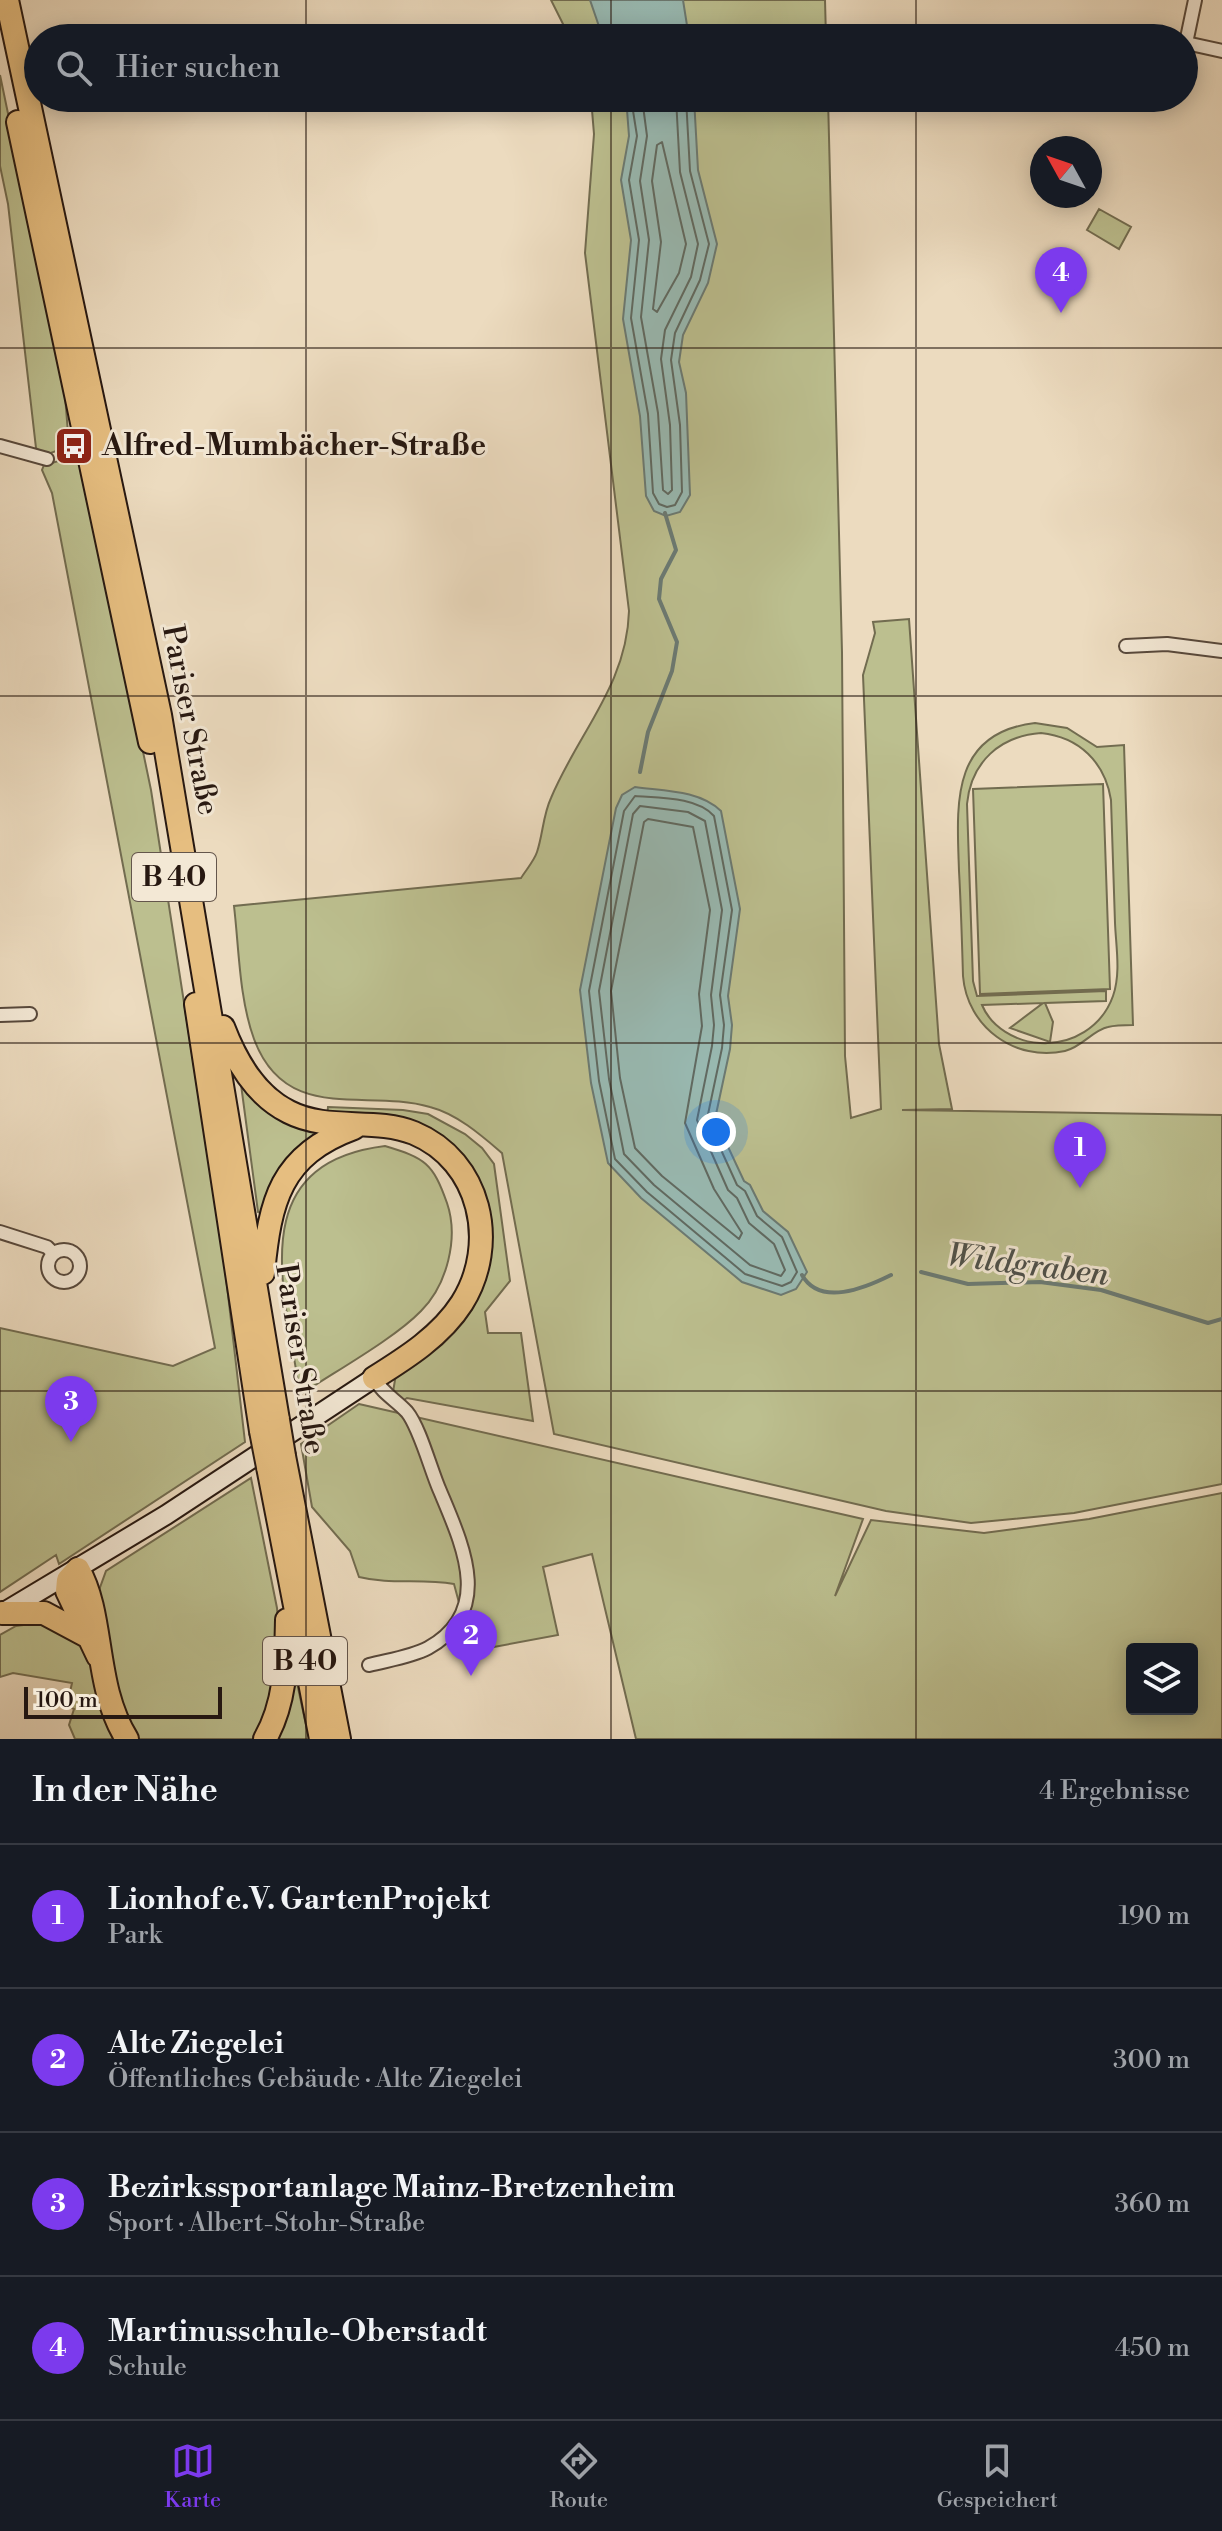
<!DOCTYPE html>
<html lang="de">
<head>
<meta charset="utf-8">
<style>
	body { margin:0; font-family:"Libre Bodoni",serif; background:#242831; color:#f1f3f6 }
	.controls { position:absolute; right:24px; bottom:24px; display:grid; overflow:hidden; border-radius:8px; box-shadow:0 4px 20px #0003 }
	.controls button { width:72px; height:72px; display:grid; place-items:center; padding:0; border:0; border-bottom:2px solid #363941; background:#171b24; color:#f1f3f6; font:40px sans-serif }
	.compass { position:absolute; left:1030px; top:136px; width:72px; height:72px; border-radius:50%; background:#171b24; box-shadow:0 4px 20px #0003; rotate:310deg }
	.scale { position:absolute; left:24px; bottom:20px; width:198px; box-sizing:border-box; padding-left:8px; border:4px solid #271811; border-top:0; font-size:22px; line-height:28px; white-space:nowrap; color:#271811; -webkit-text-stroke:6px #f3e8d5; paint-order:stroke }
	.you { position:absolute; left:716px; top:1132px; width:28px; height:28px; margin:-20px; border:6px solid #fff; border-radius:50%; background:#1a73e8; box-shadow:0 0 0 12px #1a73e833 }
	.badge { display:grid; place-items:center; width:52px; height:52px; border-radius:50%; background:#7c3aed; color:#fff; font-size:26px; font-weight:700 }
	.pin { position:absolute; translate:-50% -66px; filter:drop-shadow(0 2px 4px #0008) }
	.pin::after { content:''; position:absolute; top:42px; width:28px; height:24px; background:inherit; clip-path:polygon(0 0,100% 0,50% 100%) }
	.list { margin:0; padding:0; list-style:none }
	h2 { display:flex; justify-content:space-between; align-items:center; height:104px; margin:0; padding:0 32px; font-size:34px }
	h2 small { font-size:26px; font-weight:400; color:#9ea1a6 }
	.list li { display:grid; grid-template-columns:52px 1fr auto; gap:24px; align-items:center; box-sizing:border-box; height:144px; padding:0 32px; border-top:2px solid #363941 }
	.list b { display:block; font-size:30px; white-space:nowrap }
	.list p { margin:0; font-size:26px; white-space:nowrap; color:#9ea1a6 }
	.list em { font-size:26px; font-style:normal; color:#9ea1a6 }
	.icon { flex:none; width:44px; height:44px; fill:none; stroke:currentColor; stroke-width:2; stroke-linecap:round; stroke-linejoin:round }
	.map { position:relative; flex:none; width:1222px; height:1739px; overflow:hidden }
	.search { position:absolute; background:#171b24; box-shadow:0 4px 20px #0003; left:24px; right:24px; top:24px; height:88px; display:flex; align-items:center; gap:20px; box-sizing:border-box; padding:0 28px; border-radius:44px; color:#9ea1a6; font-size:30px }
	.sheet { height:680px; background:#171b24 }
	nav { display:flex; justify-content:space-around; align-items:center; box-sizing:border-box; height:112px; border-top:2px solid #363941; background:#171b24; font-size:22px; color:#9ea1a6 }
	nav a { display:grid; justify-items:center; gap:4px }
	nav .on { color:#7c3aed }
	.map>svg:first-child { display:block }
	.green { fill:#bcbf8f; stroke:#726c50; stroke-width:2; fill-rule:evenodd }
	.water { fill:#99bbb4; stroke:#6b7a73; stroke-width:2 }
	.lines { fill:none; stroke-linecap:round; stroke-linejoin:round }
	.shore { stroke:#606a62; stroke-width:2 }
	.stream { stroke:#6b7a73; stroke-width:4 }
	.street-casing { stroke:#58493c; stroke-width:16 }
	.secondary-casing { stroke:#271811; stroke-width:22 }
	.highway-casing { stroke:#271811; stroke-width:26 }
	.street { stroke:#f3e8d5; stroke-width:12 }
	.secondary { stroke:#f3e8d5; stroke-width:18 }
	.highway { stroke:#e6be80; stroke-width:22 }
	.highway-bridge-casing { stroke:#271811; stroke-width:26; stroke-linecap:butt }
	.highway-bridge { stroke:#e6be80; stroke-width:22 }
	.grid { fill:none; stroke:#271811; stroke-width:2; stroke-opacity:0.55 }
	.labels { text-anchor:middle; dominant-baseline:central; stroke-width:6; stroke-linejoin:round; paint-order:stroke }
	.shield { fill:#f3e8d5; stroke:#64564c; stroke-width:2 }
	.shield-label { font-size:28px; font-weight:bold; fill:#271811 }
	.poi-label { font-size:30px; font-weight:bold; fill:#271811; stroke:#f3e8d5; text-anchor:start }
	.street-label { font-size:30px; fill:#271811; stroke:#f3e8d5 }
	.water-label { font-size:32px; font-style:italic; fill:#4f514a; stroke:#f3e8d5 }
</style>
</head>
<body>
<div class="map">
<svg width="1222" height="1739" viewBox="0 0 1222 1739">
	<rect width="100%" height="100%" fill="#ecdbbf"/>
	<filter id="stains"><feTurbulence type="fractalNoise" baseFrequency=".0025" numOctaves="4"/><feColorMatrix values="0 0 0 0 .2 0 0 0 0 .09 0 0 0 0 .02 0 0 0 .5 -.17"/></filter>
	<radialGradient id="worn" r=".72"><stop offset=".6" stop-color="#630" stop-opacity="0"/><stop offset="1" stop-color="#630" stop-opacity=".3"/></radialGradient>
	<path class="green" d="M551 0H825L826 38H570Z
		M0 75 64 383 68 433 62 449 45 455 36 448 8 204 0 166Z
		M591 98H828L842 652 845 1056 851 1118 881 1109 863 675 875 633 873 622 909 619 939 1044 952 1109 902 1110 1222 1115V1484L1074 1513 971 1523 886 1511 554 1434 502 1153C481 1135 457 1114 430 1107 366 1088 286 1125 254 1039 239 998 239 948 234 906L521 878C526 870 534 861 537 852 543 834 543 815 551 798 578 733 627 685 629 611L585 253 594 134Z
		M1099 209 1131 227 1119 249 1087 230Z
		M77 456 86 478 151 790 224 1260 245 1442 59 1564 56 1555 0 1592V1328L173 1366 215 1348 52 493 42 470 44 465Z
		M1035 723 1067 728 1097 747 1124 745 1133 1025C1125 1025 1116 1025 1108 1027 1093 1030 1082 1047 1065 1051 1015 1062 967 1027 963 976 962 941 961 906 959 871 957 807 949 733 1035 723ZM1041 733C1079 737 1105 762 1111 800 1112 841 1114 882 1115 923 1116 947 1121 973 1113 996 1102 1027 1072 1045 1040 1043 1016 1042 991 1027 982 1005L1043 1003 1010 1028 1050 1042 1053 1022 1045 1003 1106 1001V991L977 996 973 981 967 804C971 762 1000 736 1041 733Z
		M1103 784 1110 989 980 994 973 789Z
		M240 1077 324 1134 261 1213 258 1212Z
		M328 1107 403 1110 428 1114 465 1134 482 1148 494 1164 510 1281 485 1312 488 1333H521L533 1421 407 1398 401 1402 393 1392 396 1374 484 1268 454 1151 327 1117Z
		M385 1146C425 1158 433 1163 447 1203 459 1238 447 1285 421 1311 394 1339 334 1372 300 1395 286 1294 240 1164 385 1146Z
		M359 1404 863 1519 835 1596 871 1520 984 1533 1089 1519 1222 1493V1739H636L592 1554 543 1567 558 1635 472 1651 454 1584C421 1578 391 1585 359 1577L350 1551 312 1507 301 1444ZM1132 1649H1192V1709H1132Z
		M251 1478 277 1608 280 1653 278 1694 257 1739H137L121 1713 98 1593 106 1571Z
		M31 1624H61L87 1651 118 1739H75L69 1725 74 1709 67 1706 72 1683 13 1673 0 1677V1635L16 1626Z
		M294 1669 309 1739H273Z"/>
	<path class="water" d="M590 0H683L689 38H603Z
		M622 98H694L698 170 717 244 708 283 683 335 679 362 686 393 690 495 680 512 666 516 654 511 646 496 640 416 623 319 631 240 621 180 629 136 627 110Z
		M635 787C664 791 699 790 721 811L740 909 728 996 732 1025 730 1049 715 1119 744 1181 750 1185 763 1211 788 1232 807 1272 796 1289 781 1295 742 1282 641 1198 608 1163 591 1083 580 990 616 808 622 795Z"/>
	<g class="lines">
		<path class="shore" d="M631 98 637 136 629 180 639 240 631 318 648 414 653 493 659 504 667 507 675 505 682 492 680 425 671 360 675 333 700 280 709 244 690 171 686 98
			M642 98 647 136 640 181 649 240 641 317 658 413 663 490 668 494 672 490 670 425 661 359 665 330 691 277 698 244 680 172 676 98
			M662 142 686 244 679 273 657 312 653 309 661 242 652 181 657 145Z
			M635 796C660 798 697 797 714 816L732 910 720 995 724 1025 722 1048 707 1119 737 1185 745 1191 757 1216 782 1237 797 1272 791 1282 782 1286 745 1274 647 1192 615 1159 599 1081 589 991 624 811Z
			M640 806 688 812 705 821 722 910 711 995 714 1025 712 1046 697 1120 728 1190 737 1198 749 1223 774 1244 785 1270 781 1276 750 1265 654 1185 624 1154 609 1079 599 991 633 814Z
			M648 819 693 827 710 910 699 994 702 1026 685 1123 714 1189 742 1233 739 1239 662 1176 635 1148 620 1078 611 991 644 822Z"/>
		<path class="stream" d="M640 772 648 732 672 671 677 642 659 599 661 579 676 550 665 513
			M921 1272 968 1284 1040 1282 1101 1290 1208 1323 1222 1319
			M802 1275C820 1307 865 1288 891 1275"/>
		<g class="street-casing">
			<path id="street" d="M1195 0 1186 43 1222 51
				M0 446 47 459
				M1126 646 1167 644 1222 651
				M0 1015 30 1014
				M0 1232 47 1247 53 1253
				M48 1266a16 16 0 1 1 32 0a16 16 0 1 1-32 0Z
				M369 1665C388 1660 411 1657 428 1648 495 1611 462 1544 440 1491 431 1471 420 1428 407 1412 395 1399 383 1394 374 1378"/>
		</g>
		<g class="secondary-casing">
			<path id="secondary" d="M1 1614 166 1515 374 1378"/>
		</g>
		<g class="highway-casing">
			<path id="highway" d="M7 0 160 715 278 1420
				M18 122 150 742
				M196 1004 261 1431
				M223 1027C236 1061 255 1095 289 1112 328 1132 374 1117 414 1133 481 1161 499 1244 462 1303 441 1336 406 1358 374 1378
				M263 1273C270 1201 280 1155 354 1128
				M284 1456 339 1739
				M268 1467 321 1739
				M2 1613H44L87 1636
				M98 1656 67 1591 68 1580 78 1569C105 1616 93 1685 127 1739
				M265 1739C286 1702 286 1662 287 1620"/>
		</g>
		<use href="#street" class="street"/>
		<use href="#secondary" class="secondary"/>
		<use href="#highway" class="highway"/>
		<g class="highway-bridge-casing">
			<path id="highway-bridge" d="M278 1420 284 1456
				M261 1431 268 1467"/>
		</g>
		<use href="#highway-bridge" class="highway-bridge"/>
	</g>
	<path class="grid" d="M306 0V38M611 0V38M916 0V38M306 98V1739M611 98V1739M916 98V1739M0 348H1222M0 696H1222M0 1043H1222M0 1391H1222"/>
	<defs>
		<g id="bus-square" transform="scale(2)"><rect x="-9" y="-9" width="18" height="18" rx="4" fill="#8f2418" stroke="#f3e8d5"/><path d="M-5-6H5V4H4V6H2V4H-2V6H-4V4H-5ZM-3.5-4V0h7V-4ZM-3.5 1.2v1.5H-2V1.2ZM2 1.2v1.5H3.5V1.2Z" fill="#fff"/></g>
	</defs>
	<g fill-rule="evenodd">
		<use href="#bus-square" x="74" y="446"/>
	</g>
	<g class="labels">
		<g class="shield">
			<rect x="132" y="853" width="84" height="48" rx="6"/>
			<rect x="263" y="1637" width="84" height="48" rx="6"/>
		</g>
		<g class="shield-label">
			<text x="174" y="877">B 40</text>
			<text x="305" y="1661">B 40</text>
		</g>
		<g class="poi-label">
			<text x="102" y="446">Alfred-Mumbächer-Straße</text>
		</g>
		<g class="street-label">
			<text transform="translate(190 720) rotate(79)">Pariser Straße</text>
			<text transform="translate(300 1359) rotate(81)">Pariser Straße</text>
		</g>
		<g class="water-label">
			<text transform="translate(1028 1265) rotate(7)">Wildgraben</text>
		</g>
	</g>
	<rect width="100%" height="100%" filter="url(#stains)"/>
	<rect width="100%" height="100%" fill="url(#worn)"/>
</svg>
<div class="controls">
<button><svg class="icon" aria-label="layers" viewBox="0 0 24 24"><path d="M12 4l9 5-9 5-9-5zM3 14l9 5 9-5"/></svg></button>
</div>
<svg class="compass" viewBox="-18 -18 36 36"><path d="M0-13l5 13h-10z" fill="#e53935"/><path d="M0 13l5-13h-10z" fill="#9ea1a6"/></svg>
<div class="scale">100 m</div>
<div class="you"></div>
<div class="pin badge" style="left:1080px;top:1188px">1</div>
<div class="pin badge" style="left:471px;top:1676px">2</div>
<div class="pin badge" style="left:71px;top:1442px">3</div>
<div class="pin badge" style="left:1061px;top:313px">4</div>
<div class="search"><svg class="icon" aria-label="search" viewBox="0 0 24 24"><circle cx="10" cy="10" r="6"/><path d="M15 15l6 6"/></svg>Hier suchen</div>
</div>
<section class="sheet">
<h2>In der Nähe<small>4 Ergebnisse</small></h2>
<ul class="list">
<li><span class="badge">1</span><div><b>Lionhof e.V. GartenProjekt</b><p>Park</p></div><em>190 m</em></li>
<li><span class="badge">2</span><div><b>Alte Ziegelei</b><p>Öffentliches Gebäude · Alte Ziegelei</p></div><em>300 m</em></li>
<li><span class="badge">3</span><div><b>Bezirkssportanlage Mainz-Bretzenheim</b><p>Sport · Albert-Stohr-Straße</p></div><em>360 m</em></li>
<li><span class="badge">4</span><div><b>Martinusschule-Oberstadt</b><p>Schule</p></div><em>450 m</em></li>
</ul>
</section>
<nav>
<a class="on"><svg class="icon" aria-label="map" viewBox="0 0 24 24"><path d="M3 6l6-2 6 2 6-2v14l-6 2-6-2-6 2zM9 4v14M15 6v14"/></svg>Karte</a>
<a><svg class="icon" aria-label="directions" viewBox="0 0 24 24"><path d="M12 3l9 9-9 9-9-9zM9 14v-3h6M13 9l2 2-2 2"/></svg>Route</a>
<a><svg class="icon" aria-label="saved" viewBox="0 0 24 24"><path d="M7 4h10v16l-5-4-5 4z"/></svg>Gespeichert</a>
</nav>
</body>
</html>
